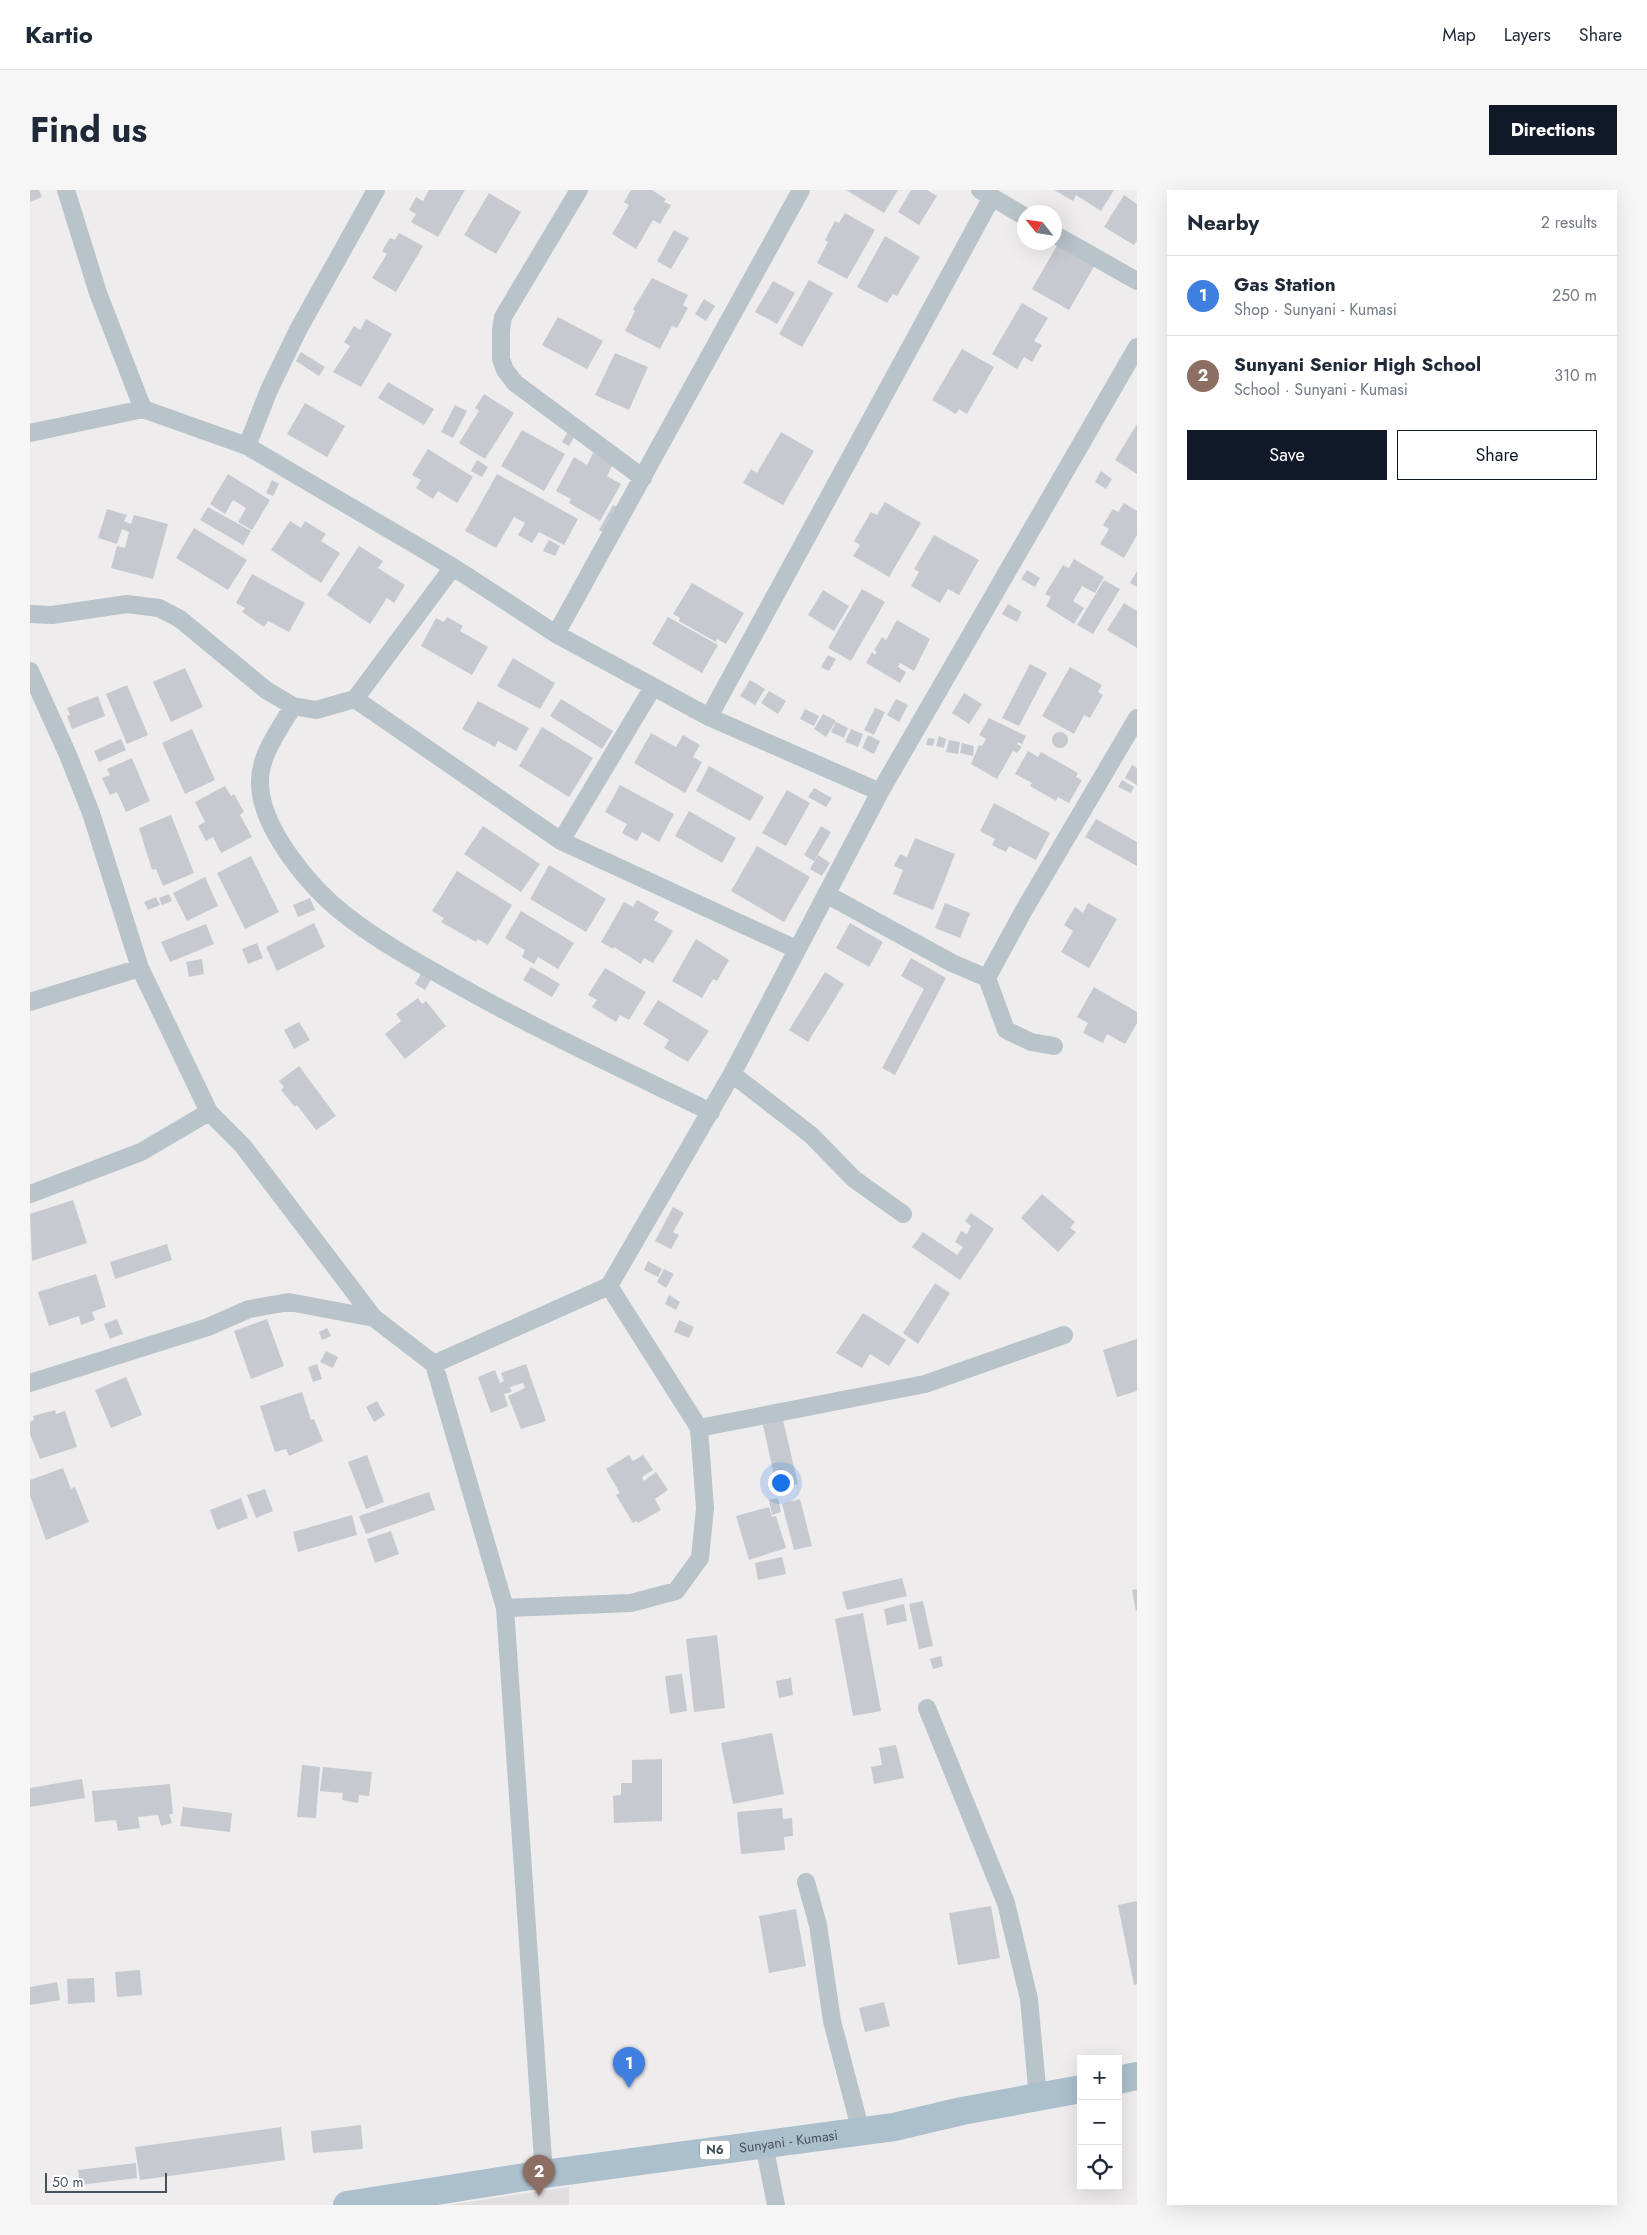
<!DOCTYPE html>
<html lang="en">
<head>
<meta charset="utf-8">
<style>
	body { margin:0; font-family:Jost,sans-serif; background:#f6f6f7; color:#1f2937 }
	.controls { position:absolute; right:15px; bottom:15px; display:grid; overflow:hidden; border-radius:0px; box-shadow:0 5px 20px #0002 }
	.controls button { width:45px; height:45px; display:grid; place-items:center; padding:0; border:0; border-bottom:1px solid #e0e1e3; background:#fff; color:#1f2937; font:25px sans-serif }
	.compass { position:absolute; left:987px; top:15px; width:45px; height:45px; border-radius:50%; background:#fff; box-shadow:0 5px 20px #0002; rotate:300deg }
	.scale { position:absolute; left:15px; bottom:12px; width:122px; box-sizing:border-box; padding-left:5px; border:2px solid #45525a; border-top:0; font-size:14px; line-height:18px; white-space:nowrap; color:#45525a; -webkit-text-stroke:4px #fff; paint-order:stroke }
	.you { position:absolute; left:750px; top:1292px; width:18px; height:18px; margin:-12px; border:4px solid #fff; border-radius:50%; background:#1a73e8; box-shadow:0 0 0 8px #1a73e833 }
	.badge { display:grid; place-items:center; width:32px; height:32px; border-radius:50%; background:#111827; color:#fff; font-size:16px; font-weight:700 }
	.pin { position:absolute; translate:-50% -41px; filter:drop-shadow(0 1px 2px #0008) }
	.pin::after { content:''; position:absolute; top:26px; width:18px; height:15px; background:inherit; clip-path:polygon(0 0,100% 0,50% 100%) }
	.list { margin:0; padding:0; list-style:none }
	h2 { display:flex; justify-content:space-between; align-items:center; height:65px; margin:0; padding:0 20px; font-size:21px }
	h2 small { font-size:16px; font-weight:400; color:#747a83 }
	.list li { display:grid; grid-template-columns:32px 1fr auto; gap:15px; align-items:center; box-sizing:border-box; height:80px; padding:0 20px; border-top:1px solid #e0e1e3 }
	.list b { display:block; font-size:19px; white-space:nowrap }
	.list p { margin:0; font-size:16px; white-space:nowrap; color:#747a83 }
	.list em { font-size:16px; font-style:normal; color:#747a83 }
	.actions { display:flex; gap:10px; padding:15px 20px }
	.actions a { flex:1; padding:11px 0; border:1px solid #111827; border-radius:0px; text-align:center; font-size:18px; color:#111827 }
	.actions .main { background:#111827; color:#fff }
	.icon { flex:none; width:28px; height:28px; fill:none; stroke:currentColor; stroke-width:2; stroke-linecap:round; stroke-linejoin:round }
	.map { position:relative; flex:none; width:1107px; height:2015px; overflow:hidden; border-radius:0px }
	header { display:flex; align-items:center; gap:30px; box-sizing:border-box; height:70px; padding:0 25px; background:#fff; border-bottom:1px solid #e0e1e3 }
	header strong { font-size:24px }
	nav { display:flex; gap:28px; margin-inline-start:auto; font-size:18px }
	.intro { display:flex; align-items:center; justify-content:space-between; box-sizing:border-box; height:120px; padding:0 30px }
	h1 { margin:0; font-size:35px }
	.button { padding:12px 22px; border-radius:0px; background:#111827; color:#fff; font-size:18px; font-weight:700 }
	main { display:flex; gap:30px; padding:0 30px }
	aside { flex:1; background:#fff; border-radius:0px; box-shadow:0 5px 20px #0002 }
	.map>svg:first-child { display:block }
	.education { fill:#e0dedf }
	.building { fill:#c6cad0 }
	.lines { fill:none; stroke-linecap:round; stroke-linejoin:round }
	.street { stroke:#b8c3ca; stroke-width:18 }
	.primary { stroke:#acbfcc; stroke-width:28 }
	.labels { text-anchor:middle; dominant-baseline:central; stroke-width:4.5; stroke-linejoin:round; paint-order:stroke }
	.shield { fill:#fff; stroke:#7d868c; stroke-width:1 }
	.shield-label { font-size:12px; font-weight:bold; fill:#45525a }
	.street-label { font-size:14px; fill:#45525a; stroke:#fff }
</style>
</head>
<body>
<header>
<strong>Kartio</strong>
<nav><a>Map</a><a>Layers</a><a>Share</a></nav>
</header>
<div class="intro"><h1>Find us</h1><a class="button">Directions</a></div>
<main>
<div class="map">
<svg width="1107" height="2015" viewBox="0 0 1107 2015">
	<rect width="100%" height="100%" fill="#efeced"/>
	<path class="education" d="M539 1997V2015H418Z"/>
	<path class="building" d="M0 0H9L12 7 0 12Z
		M399 0H435L408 47 381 32 386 24 379 20 386 7 393 11Z
		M601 0H622L636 9 634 12 641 15 630 34 623 30 606 59 582 44 599 15 594 12Z
		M816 0H868L854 23Z
		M881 0H897L907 6 889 35 868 22Z
		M1024 0H1084L1071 21 1046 5 1043 11Z
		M459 3 491 22 466 64 434 45Z
		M1094 5 1107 14V50L1104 55 1074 37Z
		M815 23 845 40 817 89 787 73 798 52 795 50 805 31 809 33Z
		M644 40 659 48 641 79 627 71Z
		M369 43 393 56 366 102 342 88 357 64 352 61 360 48 365 50Z
		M855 46 890 67 867 106 863 104 857 113 827 97Z
		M1029 52 1066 73 1039 120 1002 99Z
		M622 88 658 105 653 115 658 118 647 138 642 136 630 159 595 141 605 121 603 119Z
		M779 90 803 103 772 157 749 144Z
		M743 91 765 103 747 134 725 122Z
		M674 109 685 116 676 131 665 124Z
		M992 113 1018 128 1004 151 1012 155 1002 172 994 167 987 179 962 164Z
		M528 127 573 151 557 179 512 155Z
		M336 129 362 144 331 197 303 182 320 156 314 152 324 136 330 140Z
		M932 159 964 177 937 224 929 219 926 224 902 210Z
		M271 162 295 177 289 186 266 171Z
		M585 163 618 177 599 220 565 205Z
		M358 192 404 219 394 235 348 208Z
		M454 204 484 223 455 269 429 253 449 221 445 218Z
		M275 213 315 236 297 267 257 244Z
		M425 215 437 221 423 248 411 242Z
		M1107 234V284L1085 270Z
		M540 238 547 242 539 256 532 252Z
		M492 240 535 264 514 301 471 276Z
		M751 242 784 261 753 315 713 293 721 279 727 283Z
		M398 259 443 287 427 313 408 301 403 309 386 298 391 290 382 285Z
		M563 263 584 272 577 286 591 294 570 331 539 313 541 309 526 301 544 267 557 275Z
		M447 270 458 277 452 287 441 281Z
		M1071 281 1082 289 1076 299 1065 292Z
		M198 284 240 310 222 340 208 332 216 318 203 310 195 324 180 314Z
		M467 284 548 329 534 355 509 342 502 353 488 345 495 333 484 327 466 358 435 341Z
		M242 290 249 294 243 306 236 303Z
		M855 312 891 333 859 387 823 366 830 355 824 351 841 322 847 325Z
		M1094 313 1107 321V345L1094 368 1070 354 1079 339 1073 335 1083 319 1088 322Z
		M583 315 593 320 579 345 569 340Z
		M178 317 221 341 213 355 170 330Z
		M77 319 97 325 94 331 101 334 104 325 138 334 123 389 81 378 87 356 95 358 99 342 92 339 87 354 68 348Z
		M260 331 271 338 275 331 296 344 291 351 310 363 291 393 241 360Z
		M164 338 217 370 198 400 146 368Z
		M904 345 949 370 929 405 918 399 910 413 881 396 889 382 884 379Z
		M519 350 530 356 525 366 513 361Z
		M329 356 353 371 348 378 375 395 364 413 357 408 340 434 297 405Z
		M1044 369 1074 387 1065 403 1052 396 1043 411 1054 418 1044 434 1016 416 1021 407 1015 404 1033 375 1039 378Z
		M997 380 1010 388 1005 397 991 389Z
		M1107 381V397L1100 393Z
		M222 384 275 413 259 442 238 431 234 437 212 422 215 418 206 413Z
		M1074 390 1090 399 1063 444 1047 435Z
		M662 393 714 423 696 454 687 449 686 452 649 431 650 428 643 424Z
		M832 399 855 412 821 471 798 458Z
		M793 400 819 416 804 441 778 425Z
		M1094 413 1107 421V458L1077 440Z
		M978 414 992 422 987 432 972 424Z
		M417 427 433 436 430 441 458 457 442 485 391 456 406 428 414 432Z
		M638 427 688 455 672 483 622 454Z
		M867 430 900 449 884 481 870 473 868 477 876 482 870 493 836 473 842 462 845 465 847 462 844 460 852 447 856 450Z
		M798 465 806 469 799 481 791 477Z
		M483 468 525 493 510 519 467 496Z
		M1000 474 1017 483 989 536 972 528Z
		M1040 477 1072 495 1068 502 1073 505 1060 528 1054 525 1044 544 1012 526Z
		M155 478 173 517 141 532 123 492Z
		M720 490 735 499 725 515 710 506Z
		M97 495 118 545 97 554 76 504Z
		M739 501 756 511 748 524 731 513Z
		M934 503 952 514 939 534 922 523Z
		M68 506 75 526 42 539 37 526 40 525 37 518Z
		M531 509 583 541 572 559 520 526Z
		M866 509 878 515 869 532 857 525Z
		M448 511 499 538 486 561 468 551 465 557 432 539Z
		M845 518 855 522 844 545 834 540Z
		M775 519 789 526 784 536 770 529Z
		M793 524 806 531 796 547 784 539Z
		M959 528 996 546 992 554 988 552 987 554 992 557 987 563 983 561 967 589 941 574 949 555 952 556 956 549 949 545Z
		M806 532 818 538 814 548 801 542Z
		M512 537 563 568 539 607 489 576Z
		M162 539 185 590 155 604 132 553Z
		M821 539 833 544 828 557 815 552Z
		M1022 550a8 8 0 1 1 16 0a8 8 0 1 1-16 0Z
		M621 543 646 557 653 545 670 555 663 567 672 572 655 603 604 573Z
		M838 545 850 551 844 564 832 558Z
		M909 546 916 549 914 558 906 556Z
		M898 548 905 549 903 556 896 555Z
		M91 549 96 560 69 572 64 561Z
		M919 550 930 552 928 564 916 562Z
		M932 553 944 556 943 566 930 563Z
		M998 561 1008 567 1011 562 1048 583 1046 587 1052 590 1039 613 1028 607 1026 611 1000 596 1002 593 985 584Z
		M102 568 120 611 96 622 87 602 80 605 72 588 80 585 77 579Z
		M1102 575 1107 578V595L1095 588Z
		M679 576 734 607 720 631 666 601Z
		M1092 590 1104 597 1101 603 1088 597Z
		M590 595 644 624 629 652 612 642 607 651 592 643 597 634 575 622Z
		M195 596 201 606 204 604 214 622 210 625 222 647 191 663 183 647 176 651 168 636 175 632 165 612Z
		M784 598 802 608 796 617 778 607Z
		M757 600 780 613 756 656 732 643Z
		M964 613 1020 643 1006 670 979 656 976 662 962 655 965 649 950 641Z
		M659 621 706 648 692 673 645 646Z
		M141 625 164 683 133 696 126 679 122 680 109 638Z
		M1066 629 1107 652V676L1055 647Z
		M453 636 510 674 491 702 434 664Z
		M791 636 801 642 784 671 774 665Z
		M885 648 925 664 903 720 863 704 873 680 864 676 870 664 877 667Z
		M727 656 780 687 754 732 701 701Z
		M788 665 800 673 792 686 780 679Z
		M221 666 249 722 215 739 187 683Z
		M519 675 576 709 556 742 500 709Z
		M427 681 482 715 458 755 448 749 446 752 411 732 414 728 402 721Z
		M175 687 188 716 157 731 143 703Z
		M139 704 142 711 132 715 129 708Z
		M126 707 130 715 118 720 114 712Z
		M280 708 285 720 268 727 263 715Z
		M607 710 629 722 624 730 643 741 623 773 614 768 611 774 584 757 583 759 571 752 594 712 603 717Z
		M915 713 940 723 930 748 905 738Z
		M1058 713 1087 729 1059 778 1031 762 1043 741 1034 735 1045 717 1053 723Z
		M491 721 544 753 528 779 508 767 504 774 492 767 495 760 475 748Z
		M284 733 295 757 247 781 236 757Z
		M820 733 853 752 839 777 806 758Z
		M176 734 184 754 140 772 131 752Z
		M666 749 699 770 687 791 683 789 672 808 642 791Z
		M227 753 233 768 218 774 212 759Z
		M881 768 916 788 865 885 852 878 894 799 871 786Z
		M172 769 174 784 159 787 156 772Z
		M501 777 530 794 522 807 493 790Z
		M575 778 616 802 599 830 590 825 586 832 562 817 567 810 558 805Z
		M392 782 402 788 395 800 385 794Z
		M795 782 814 794 778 852 759 840Z
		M1064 797 1107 822V833L1095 854 1077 844 1073 853 1053 843 1058 833 1047 827Z
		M388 808 392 814 396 811 416 836 375 869 355 844 371 831 366 824Z
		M628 810 679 841 658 872 634 858 639 850 613 834Z
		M269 832 280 850 264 859 254 840Z
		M269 876 306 926 286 940 267 915 265 917 251 900 254 897 249 891Z
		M1012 1004 1045 1032 1040 1038 1046 1042 1028 1062 991 1028Z
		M43 1010 57 1053 2 1071 0 1024Z
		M643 1017 654 1023 643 1042 649 1045 641 1059 625 1051Z
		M941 1023 964 1039 930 1090 882 1057 893 1042 927 1065 933 1057 925 1052 931 1041 937 1044 941 1036 935 1031Z
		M137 1054 142 1070 85 1089 80 1072Z
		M618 1071 632 1079 628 1087 614 1080Z
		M634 1079 644 1084 636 1098 627 1092Z
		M66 1084 76 1117 62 1122 65 1130 51 1135 49 1126 19 1136 8 1102Z
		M905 1093 920 1103 888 1154 873 1143Z
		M639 1105 650 1112 646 1120 635 1114Z
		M833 1123 876 1150 859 1176 840 1164 832 1178 806 1163Z
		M87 1129 93 1144 80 1149 74 1134Z
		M237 1129 254 1176 221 1189 204 1141Z
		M649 1130 664 1137 659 1148 644 1142Z
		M297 1138 301 1146 292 1150 289 1142Z
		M1107 1149V1201L1087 1207 1073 1160Z
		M296 1161 308 1167 303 1178 290 1172Z
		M287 1174 292 1189 283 1192 278 1177Z
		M496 1174 516 1231 491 1239 478 1206 495 1198 493 1193 480 1197 482 1202 474 1204 478 1216 461 1223 448 1187 465 1180 470 1193 474 1191 471 1183Z
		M96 1187 112 1225 81 1238 65 1200Z
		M272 1202 281 1230 284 1229 293 1251 259 1266 256 1259 245 1262 230 1216Z
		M347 1211 355 1225 344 1232 336 1217Z
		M25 1220 26 1224 35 1221 47 1257 10 1269 0 1244V1232L4 1230 3 1226Z
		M753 1230 768 1294 747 1299 733 1235Z
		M337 1265 354 1312 336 1319 318 1272Z
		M599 1265 603 1271 613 1265 623 1280 612 1287 614 1291 626 1282 638 1300 625 1309 631 1320 608 1333 607 1331 603 1333 586 1305 590 1303 576 1279Z
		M33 1278 41 1299 45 1297 59 1332 16 1350 0 1306V1290Z
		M235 1299 243 1321 226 1328 217 1305Z
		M399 1302 405 1320 336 1344 329 1326Z
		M211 1308 218 1328 187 1340 180 1320Z
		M748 1308 751 1322 742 1325 739 1310Z
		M770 1309 782 1356 764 1360 752 1314Z
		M739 1317 742 1327 746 1326 756 1358 719 1370 706 1326Z
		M322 1325 327 1345 268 1362 263 1342Z
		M361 1341 369 1364 345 1373 337 1349Z
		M752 1367 756 1384 728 1390 725 1373Z
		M872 1388 877 1406 817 1420 812 1402Z
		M1107 1399V1421H1106L1102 1400Z
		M893 1411 903 1456 889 1459 879 1414Z
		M874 1414 877 1431 857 1435 854 1419Z
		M833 1423 851 1521 823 1526 805 1429Z
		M687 1445 695 1518 664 1522 656 1449Z
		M911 1466 913 1476 903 1479 900 1469Z
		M652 1484 657 1521 640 1524 635 1486Z
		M761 1488 763 1505 749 1508 746 1491Z
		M742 1543 754 1604 703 1614 691 1553Z
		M866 1555 874 1588 844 1594 841 1577 852 1575 849 1558Z
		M632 1569V1631L584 1633 583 1606 591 1605V1593H602V1570Z
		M272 1575 290 1577 286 1628 267 1627Z
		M293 1577 342 1582 339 1606 329 1605 328 1613 312 1610 313 1603 290 1601Z
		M52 1589 55 1608 0 1617V1598Z
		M140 1594 143 1624H139L142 1633 131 1636 128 1625 108 1627 110 1638 88 1641 86 1630 65 1632 62 1601Z
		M153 1617 202 1623 200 1642 150 1636Z
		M752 1618 753 1629 762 1628 763 1646 754 1647 755 1660 711 1664 707 1622Z
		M1107 1711V1794L1104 1795 1088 1715Z
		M961 1716 970 1768 928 1775 919 1723Z
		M766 1719 776 1776 739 1783 729 1726Z
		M110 1780 112 1805 87 1807 85 1782Z
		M64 1788 65 1812 38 1814 37 1789Z
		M27 1792 30 1810 0 1815V1797Z
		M854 1812 860 1836 835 1842 829 1818Z
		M331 1935 333 1959 283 1963 281 1941Z
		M251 1937 255 1970 110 1990 105 1957Z
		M106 1973 107 1988 50 1995 48 1980Z"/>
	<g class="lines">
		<path class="street" d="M36 0 68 103 113 219
			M549 0 473 127 471 140V169L475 180 485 193 613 288
			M950 0 994 26
			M1024 44 1107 91
			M0 243 113 219 217 256 423 377 526 444 679 527 850 602
			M217 256 239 200 268 140 346 0
			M0 424 22 425 97 414 129 418 150 429 236 500 263 516 286 520 325 509 423 377
			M526 444 771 0
			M0 481 38 565 61 623 110 778 179 922 213 956 344 1128 404 1174 475 1418
			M325 509 531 651 766 759
			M263 516C250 539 230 564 230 591 229 638 282 700 318 727 349 751 383 770 417 789 503 838 592 879 681 922
			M679 527 962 7
			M531 651 623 497
			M796 704 922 773 957 788
			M0 812 110 778
			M1024 856 1001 852 976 840 957 788 994 720 1107 528
			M702 884 781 945 824 989 873 1024
			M0 1004 111 962 179 922
			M404 1174 579 1096 702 884 850 602 1107 157
			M0 1193 178 1137 219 1119 259 1112 344 1128
			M669 1238 895 1194 1034 1145
			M897 1518 976 1713 999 1809 1008 1908
			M776 1692 788 1735 802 1831 831 1942
			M734 1954 746 2015
			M514 1984 475 1418 601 1413 646 1401 670 1368 675 1318 669 1238 579 1096"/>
		<g class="primary">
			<path d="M1088 1890 1107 1886"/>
			<path id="s1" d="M317 2015 514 1984 864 1937 932 1921 1051 1899"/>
		</g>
	</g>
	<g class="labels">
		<rect class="shield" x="670" y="1950.5" width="30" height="19" rx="4"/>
		<g class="shield-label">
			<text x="685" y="1960">N6</text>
		</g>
		<g class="street-label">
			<text stroke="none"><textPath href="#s1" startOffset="446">Sunyani - Kumasi</textPath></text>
		</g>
	</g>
</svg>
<div class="controls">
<button>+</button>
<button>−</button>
<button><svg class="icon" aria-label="locate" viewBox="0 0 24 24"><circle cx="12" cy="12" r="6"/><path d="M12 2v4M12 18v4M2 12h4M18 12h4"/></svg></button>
</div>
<svg class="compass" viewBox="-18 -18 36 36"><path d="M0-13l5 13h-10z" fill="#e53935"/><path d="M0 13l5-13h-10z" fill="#747a83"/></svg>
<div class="scale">50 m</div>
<div class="you"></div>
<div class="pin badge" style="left:599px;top:1898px;background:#3f7fe0">1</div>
<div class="pin badge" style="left:509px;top:2006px;background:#8d6e63">2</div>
</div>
<aside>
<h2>Nearby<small>2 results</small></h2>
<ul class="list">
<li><span class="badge" style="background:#3f7fe0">1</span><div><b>Gas Station</b><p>Shop · Sunyani - Kumasi</p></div><em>250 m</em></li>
<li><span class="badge" style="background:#8d6e63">2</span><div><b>Sunyani Senior High School</b><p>School · Sunyani - Kumasi</p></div><em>310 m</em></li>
</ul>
<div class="actions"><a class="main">Save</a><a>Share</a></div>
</aside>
</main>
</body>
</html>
